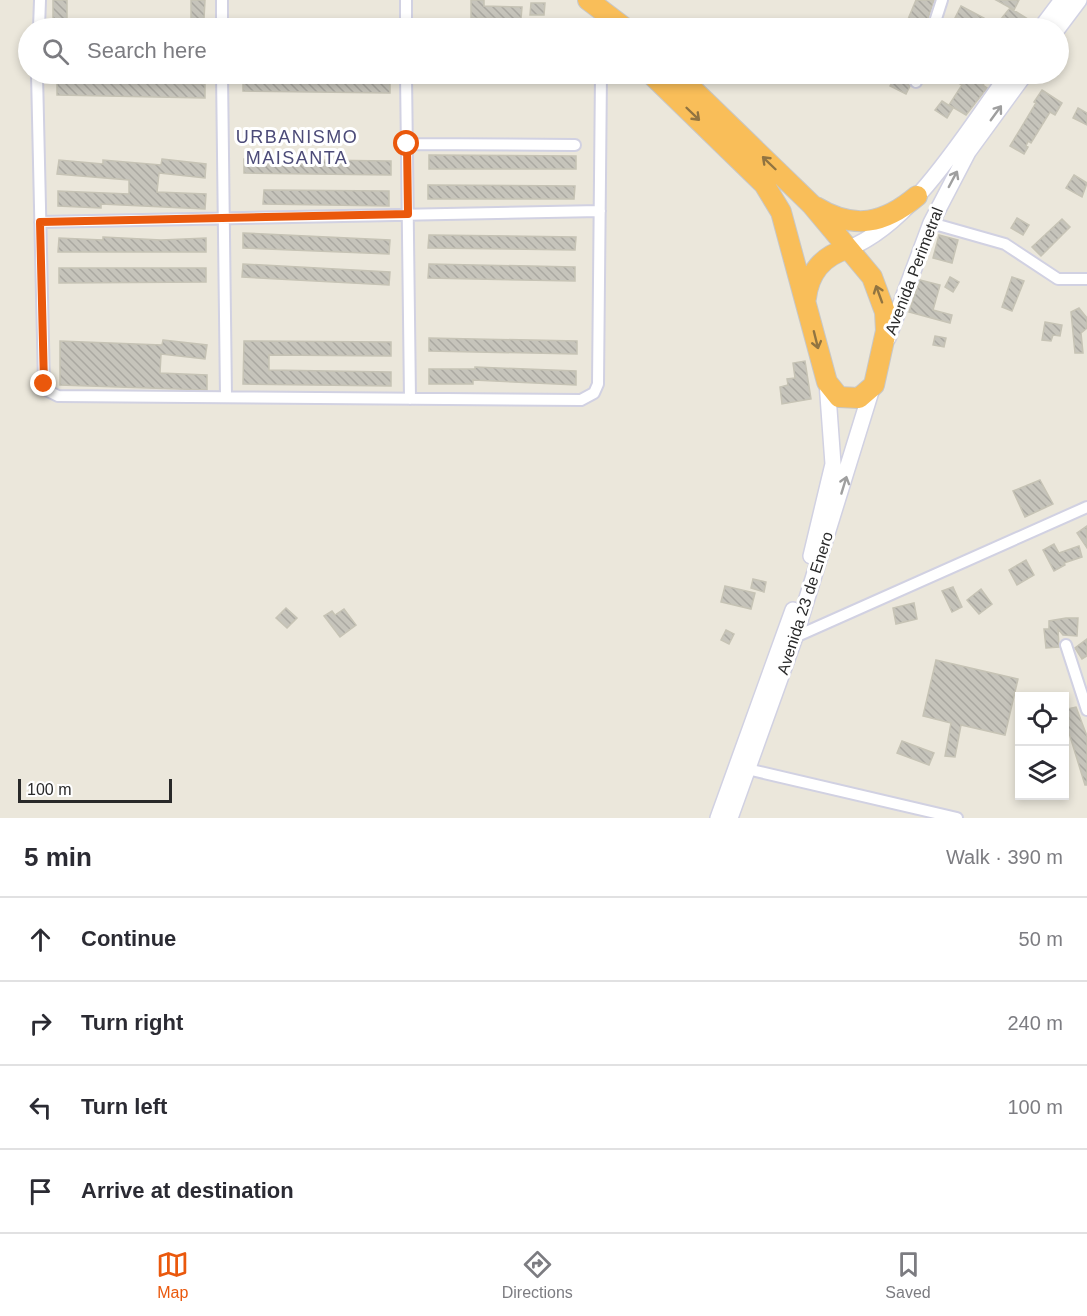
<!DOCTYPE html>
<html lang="en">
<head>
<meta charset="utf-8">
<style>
	body { margin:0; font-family:Arial,sans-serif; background:#f7f7f7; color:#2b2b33 }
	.controls { position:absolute; right:18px; bottom:18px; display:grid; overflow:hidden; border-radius:0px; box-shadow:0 3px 9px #0003 }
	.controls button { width:54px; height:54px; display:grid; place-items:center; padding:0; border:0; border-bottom:2px solid #e1e1e2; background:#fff; color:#2b2b33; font:30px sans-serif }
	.scale { position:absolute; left:18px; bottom:15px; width:154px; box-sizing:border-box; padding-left:6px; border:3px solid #292929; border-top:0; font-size:16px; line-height:21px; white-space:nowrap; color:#292929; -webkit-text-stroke:4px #fff; paint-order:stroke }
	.stop { position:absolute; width:18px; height:18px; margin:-14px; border:4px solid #ea580c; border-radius:50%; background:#fff }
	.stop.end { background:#ea580c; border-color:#fff; box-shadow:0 2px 6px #0008 }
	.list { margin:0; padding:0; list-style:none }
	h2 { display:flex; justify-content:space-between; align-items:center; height:78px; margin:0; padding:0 24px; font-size:26px }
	h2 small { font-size:20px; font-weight:400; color:#7c7c81 }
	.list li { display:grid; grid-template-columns:39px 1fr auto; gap:18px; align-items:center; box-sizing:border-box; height:84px; padding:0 24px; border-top:2px solid #e1e1e2 }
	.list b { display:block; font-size:22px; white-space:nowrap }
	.list em { font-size:20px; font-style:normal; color:#7c7c81 }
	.icon { flex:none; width:33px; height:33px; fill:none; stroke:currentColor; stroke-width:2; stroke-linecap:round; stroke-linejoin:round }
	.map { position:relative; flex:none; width:1087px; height:818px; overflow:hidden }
	.search { position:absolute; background:#fff; box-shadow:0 3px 9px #0003; left:18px; right:18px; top:18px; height:66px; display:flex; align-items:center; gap:15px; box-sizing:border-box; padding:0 21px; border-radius:33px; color:#7c7c81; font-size:22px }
	.sheet { height:414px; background:#fff }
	nav { display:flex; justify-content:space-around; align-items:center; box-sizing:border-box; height:84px; border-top:2px solid #e1e1e2; background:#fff; font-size:16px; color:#7c7c81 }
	nav a { display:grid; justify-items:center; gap:3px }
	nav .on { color:#ea580c }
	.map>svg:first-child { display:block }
	.building { fill:url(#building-back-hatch); stroke:#c6c3b5; stroke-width:1.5 }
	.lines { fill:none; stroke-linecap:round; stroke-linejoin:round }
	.street-casing { stroke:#d1d1e2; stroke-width:14 }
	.secondary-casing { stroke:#d1d1e2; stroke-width:18 }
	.highway-casing { stroke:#c7c7c7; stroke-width:22 }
	.street { stroke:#fff; stroke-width:10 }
	.secondary { stroke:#fff; stroke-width:15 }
	.highway { stroke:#f9be59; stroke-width:20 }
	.oneway { stroke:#9f9f9f }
	.oneway2 { stroke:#917441 }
	.route { stroke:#ea580c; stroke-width:8 }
	.labels { text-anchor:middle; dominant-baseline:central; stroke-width:6; stroke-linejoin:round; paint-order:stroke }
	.street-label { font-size:16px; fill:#292929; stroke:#fff }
	.neighbourhood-label { font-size:18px; letter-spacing:1.5px; fill:#4c4b78; stroke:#fff }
</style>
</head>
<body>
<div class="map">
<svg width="1087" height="818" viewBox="0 0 1087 818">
	<defs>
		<pattern id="building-back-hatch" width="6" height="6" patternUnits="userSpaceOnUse" patternTransform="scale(1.5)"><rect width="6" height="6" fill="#c6c4bb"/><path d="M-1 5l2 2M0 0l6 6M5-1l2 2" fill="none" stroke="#aaa8a1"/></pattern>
	</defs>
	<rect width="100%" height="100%" fill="#ebe7db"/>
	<path class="building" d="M53 0H67V20H53Z
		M191 0H205L204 19H191Z
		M471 0H484V6L522 7 521 19 471 18Z
		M916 0H934L925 28 906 24Z
		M996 0H1019L1014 10Z
		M531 3H545L544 15H530Z
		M961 6 984 18 979 28H962L964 25 954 20Z
		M1010 8 1031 21 1025 28H1001L996 25Z
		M897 74H909L905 81 910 86 906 94 890 86Z
		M960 74H981L988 78 983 85 987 88 966 115 949 105 962 85 955 81Z
		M243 77 390 79V93L243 91Z
		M57 81 205 84V98L57 95Z
		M1042 90 1062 103 1055 115 1050 112 1031 143 1028 141 1026 146 1028 147 1024 154 1010 146 1036 103 1034 102Z
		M942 101 953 108 947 118 935 110Z
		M1078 108 1087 113V125L1073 118Z
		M429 155 576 156V169H429Z
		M162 159 206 164 205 178 159 173 157 192 206 194 205 209 101 204V208L58 206V191L129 194V180L57 174 59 160 103 164V160L161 165Z
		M244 159 391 161V175L244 173Z
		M1074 175 1087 183 1082 197 1066 188Z
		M428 185 575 186 574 199H428Z
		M264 190 389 191V206L263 204Z
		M1017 218 1029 225 1023 235 1011 228Z
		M1062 219 1070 227 1041 256 1032 247Z
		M243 233 390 240 389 254 243 248Z
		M429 235 576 237 575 250 428 248Z
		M939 235 958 240 952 263 933 258Z
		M103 237 161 240 206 238V252H58L59 238 103 240Z
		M243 264 390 272 389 285 242 277Z
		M429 264 575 267V281L428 278Z
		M59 268H206V282L59 283Z
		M950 277 959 282 953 292 945 287Z
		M1012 277 1024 281 1012 311 1002 307Z
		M920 280 940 285 933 310 952 315 950 323 909 312Z
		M1079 308 1087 318V328L1081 333 1083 353H1075L1071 312Z
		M1045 322 1062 325 1060 336 1053 335 1051 341 1042 340Z
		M935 336 946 338 944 347 933 345Z
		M429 338 577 341V354L429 351Z
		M163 340 207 345 205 359 161 354 160 373 207 375V390L60 385V341L162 345Z
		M244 341 391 342V356L269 355V370L391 372V386L243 384Z
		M805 361 811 399 782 404 780 387 788 385 787 379 795 378 793 363Z
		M475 367 576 371V385L473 380V384H429V369H475Z
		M1040 480 1053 504 1025 517 1013 491Z
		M1087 526V548L1077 533Z
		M1054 544 1059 553 1079 546 1082 557 1064 563 1065 565 1054 571 1043 550Z
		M1026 560 1034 575 1017 585 1009 570Z
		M753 579 766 582 764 592 751 588Z
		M725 586 755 593 751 609 721 602Z
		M953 587 962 607 952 612 942 591Z
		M981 589 992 604 979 614 967 600Z
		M914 603 917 619 896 624 893 608Z
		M286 608 297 618 287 628 276 618Z
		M344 609 356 625 340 637 324 616 332 611 335 615Z
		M1066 618H1078L1077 636 1063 635 1058 629 1059 647 1046 648 1044 629H1049V621Z
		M726 630 734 634 729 644 721 640Z
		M1087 639V656L1082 659 1075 648Z
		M936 660 1018 679 1005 735 961 725 955 757 945 756 951 723 923 716Z
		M1076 707 1087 736V785H1085L1065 720 1069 719 1067 709Z
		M902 741 934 753 929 765 897 753Z"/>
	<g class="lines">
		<g class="street-casing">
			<path id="street" d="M222 0V28
				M406 0V28
				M39 28 40 0
				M449 28 581 25 593 28
				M933 28 942 0
				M37 74 44 384 48 391 58 396 581 400 594 393 598 384 601 74
				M222 74 226 397
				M406 74 410 399
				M916 82 919 74
				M407 144 575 145
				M40 222 600 211
				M931 223 1005 244 1058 279H1087
				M795 637 1087 507
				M1066 645 1087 710
				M747 769 957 818"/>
		</g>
		<g class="secondary-casing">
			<path id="secondary" d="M1041 28 1062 0
				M1058 28 1079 0
				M847 249C913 224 967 130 1009 74
				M888 338 931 223 968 152 1025 74
				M811 556 833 464 827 382
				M718 818 793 610
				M730 818 795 637 873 385"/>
		</g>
		<g class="highway-casing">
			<path id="highway" d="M588 0 625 28
				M651 74 764 184 781 212 827 382 839 397 859 398 874 385 886 331 885 312 872 277 811 204 677 74
				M816 207C854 230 884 224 917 196
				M806 298C809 273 822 256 847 249"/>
		</g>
		<use href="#street" class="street"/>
		<use href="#secondary" class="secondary"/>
		<use href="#highway" class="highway"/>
	</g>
	<defs><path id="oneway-shaft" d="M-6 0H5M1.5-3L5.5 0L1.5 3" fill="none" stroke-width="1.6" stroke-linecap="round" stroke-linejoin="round" transform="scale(1.5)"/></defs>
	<g class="oneway">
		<use href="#oneway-shaft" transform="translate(996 113) rotate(-54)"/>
		<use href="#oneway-shaft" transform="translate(953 179) rotate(-62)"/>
		<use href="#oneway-shaft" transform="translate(844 485) rotate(-73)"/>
	</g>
	<g class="oneway2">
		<use href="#oneway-shaft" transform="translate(693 114) rotate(44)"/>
		<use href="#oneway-shaft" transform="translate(769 163) rotate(-136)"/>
		<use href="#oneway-shaft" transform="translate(879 294) rotate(-110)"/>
		<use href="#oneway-shaft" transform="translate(816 340) rotate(76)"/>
	</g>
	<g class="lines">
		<path class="route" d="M44 384 40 222 408 214 407 144"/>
	</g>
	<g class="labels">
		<g class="street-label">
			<text transform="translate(914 271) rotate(-69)">Avenida Perimetral</text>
			<text transform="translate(805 603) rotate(-72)">Avenida 23 de Enero</text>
		</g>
		<g class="neighbourhood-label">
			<text x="297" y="137">URBANISMO<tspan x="297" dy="21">MAISANTA</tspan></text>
		</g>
	</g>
</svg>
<div class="controls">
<button><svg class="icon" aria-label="locate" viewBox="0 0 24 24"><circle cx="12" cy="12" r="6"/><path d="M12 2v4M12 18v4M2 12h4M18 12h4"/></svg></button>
<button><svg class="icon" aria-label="layers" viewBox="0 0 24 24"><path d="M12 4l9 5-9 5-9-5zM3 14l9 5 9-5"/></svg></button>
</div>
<div class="scale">100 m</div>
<div class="stop" style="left:407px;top:144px"></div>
<div class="stop end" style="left:44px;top:384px"></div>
<div class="search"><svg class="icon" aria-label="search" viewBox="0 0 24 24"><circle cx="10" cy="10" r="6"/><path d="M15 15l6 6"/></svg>Search here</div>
</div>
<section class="sheet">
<h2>5 min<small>Walk · 390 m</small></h2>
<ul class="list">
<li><svg class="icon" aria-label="ahead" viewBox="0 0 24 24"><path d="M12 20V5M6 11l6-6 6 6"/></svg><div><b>Continue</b></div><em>50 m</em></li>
<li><svg class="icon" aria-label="right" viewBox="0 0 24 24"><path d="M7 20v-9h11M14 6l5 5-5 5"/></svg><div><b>Turn right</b></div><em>240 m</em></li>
<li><svg class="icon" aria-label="left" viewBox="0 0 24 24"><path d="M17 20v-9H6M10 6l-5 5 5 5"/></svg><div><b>Turn left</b></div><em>100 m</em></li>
<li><svg class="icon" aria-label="arrive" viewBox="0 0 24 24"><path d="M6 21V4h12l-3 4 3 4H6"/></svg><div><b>Arrive at destination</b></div></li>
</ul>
</section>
<nav>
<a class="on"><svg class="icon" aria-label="map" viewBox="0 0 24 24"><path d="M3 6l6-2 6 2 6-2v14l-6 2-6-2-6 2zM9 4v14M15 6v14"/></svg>Map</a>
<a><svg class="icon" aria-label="directions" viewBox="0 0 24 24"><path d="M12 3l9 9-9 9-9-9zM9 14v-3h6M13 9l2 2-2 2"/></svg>Directions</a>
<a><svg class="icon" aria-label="saved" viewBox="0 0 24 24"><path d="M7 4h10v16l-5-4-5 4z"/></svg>Saved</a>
</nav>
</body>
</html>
